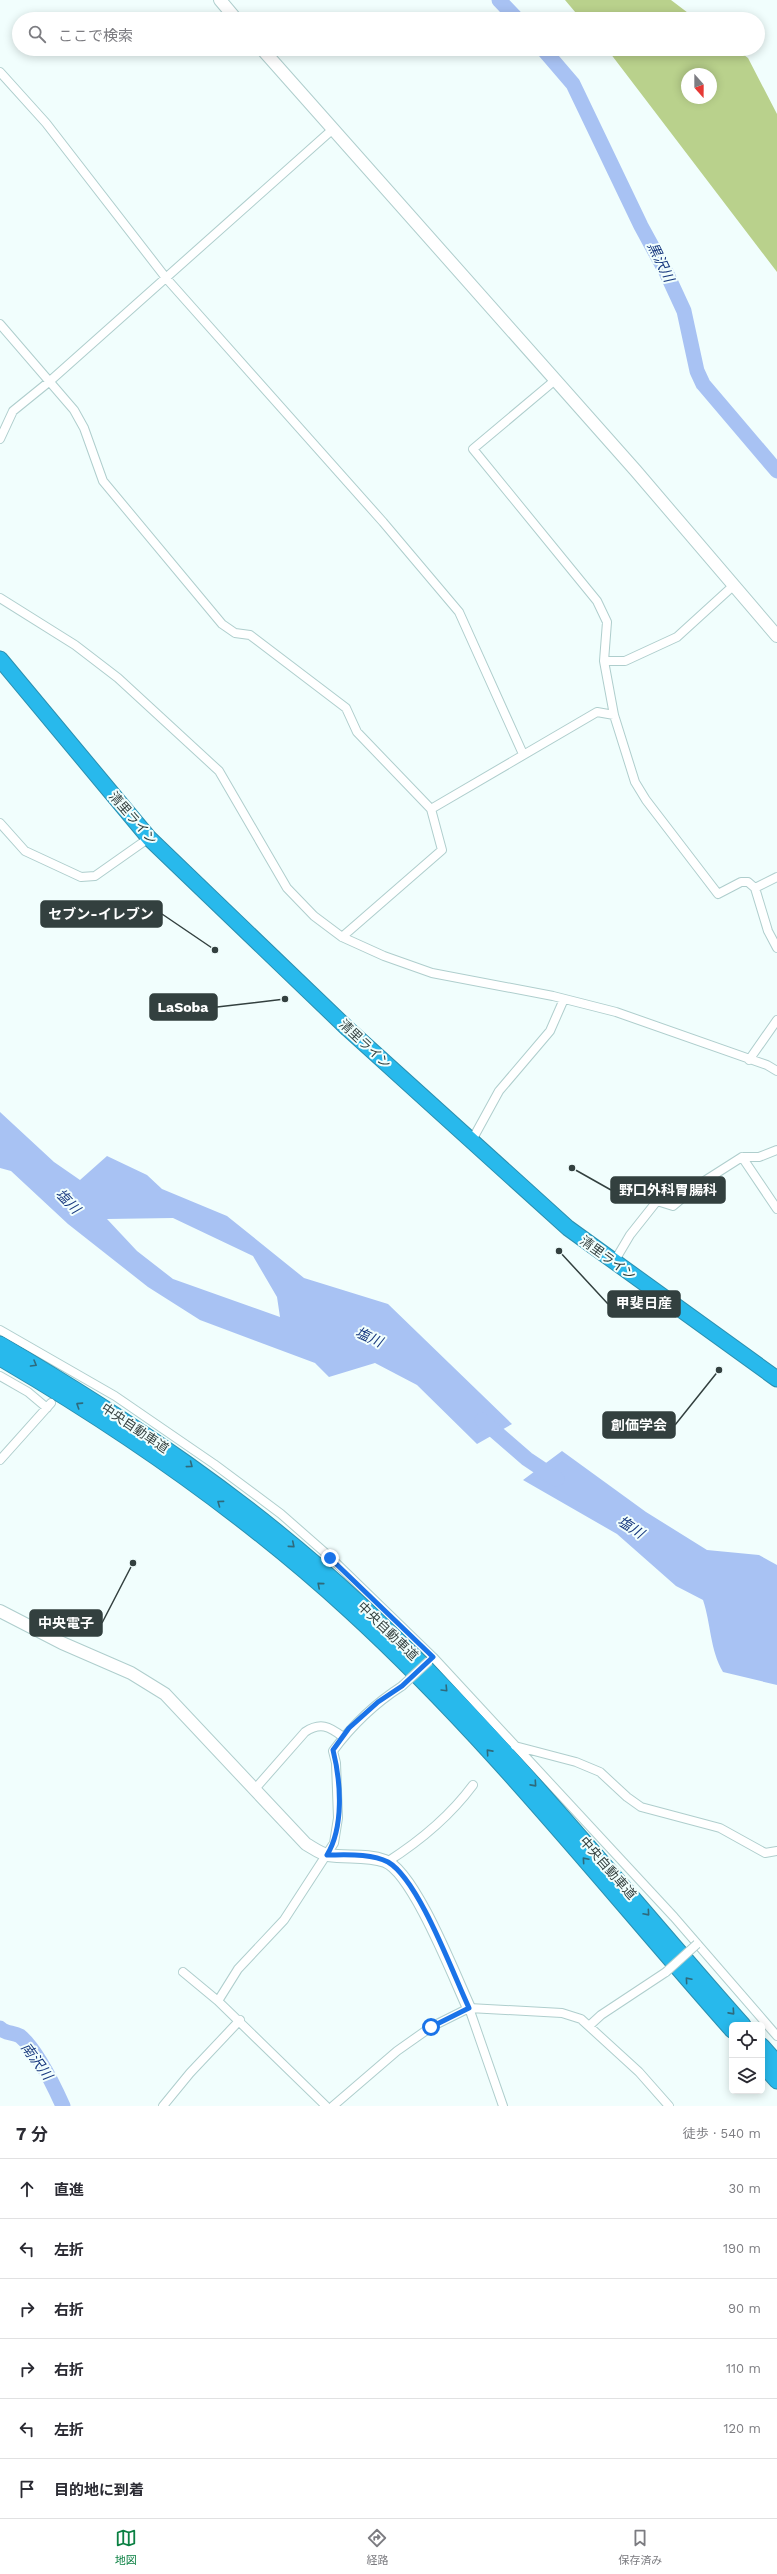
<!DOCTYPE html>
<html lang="ja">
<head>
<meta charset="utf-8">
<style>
	body { margin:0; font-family:"Work Sans","Noto Sans JP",sans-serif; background:#f2f2f3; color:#2b2b33 }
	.controls { position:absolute; right:12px; bottom:12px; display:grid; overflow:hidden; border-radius:6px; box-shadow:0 2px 10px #0003 }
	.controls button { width:36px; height:36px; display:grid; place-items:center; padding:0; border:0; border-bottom:1px solid #e1e1e2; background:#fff; color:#2b2b33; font:20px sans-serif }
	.compass { position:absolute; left:681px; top:68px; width:36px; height:36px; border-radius:50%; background:#fff; box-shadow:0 2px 10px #0003; rotate:159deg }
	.stop { position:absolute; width:12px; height:12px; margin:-9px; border:3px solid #1a73e8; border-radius:50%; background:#fff }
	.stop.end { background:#1a73e8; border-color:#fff; box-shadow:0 1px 4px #0008 }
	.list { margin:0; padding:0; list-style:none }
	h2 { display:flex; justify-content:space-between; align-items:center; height:52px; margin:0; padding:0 16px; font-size:17px }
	h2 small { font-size:13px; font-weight:400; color:#7c7c81 }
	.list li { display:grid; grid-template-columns:26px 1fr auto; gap:12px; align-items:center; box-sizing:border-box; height:60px; padding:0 16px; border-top:1px solid #e1e1e2 }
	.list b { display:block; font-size:15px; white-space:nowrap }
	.list em { font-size:13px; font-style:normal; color:#7c7c81 }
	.icon { flex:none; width:22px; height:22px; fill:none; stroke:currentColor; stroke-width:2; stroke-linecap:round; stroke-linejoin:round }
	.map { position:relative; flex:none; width:777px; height:2106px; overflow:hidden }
	.search { position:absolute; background:#fff; box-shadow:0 2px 10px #0003; left:12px; right:12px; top:12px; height:44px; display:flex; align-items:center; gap:10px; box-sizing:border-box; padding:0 14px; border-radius:22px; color:#7c7c81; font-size:15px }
	.sheet { height:412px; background:#fff }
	nav { display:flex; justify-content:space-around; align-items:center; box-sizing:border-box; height:56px; border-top:1px solid #e1e1e2; background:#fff; font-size:11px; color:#7c7c81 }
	nav a { display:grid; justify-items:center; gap:2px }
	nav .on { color:#0b8043 }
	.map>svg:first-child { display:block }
	.forest { fill:#b9d18c; fill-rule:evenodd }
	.water { fill:#a8c2f3; fill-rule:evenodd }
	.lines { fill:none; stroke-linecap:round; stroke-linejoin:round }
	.river { stroke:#a8c2f3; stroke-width:15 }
	.street-casing { stroke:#afcecd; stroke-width:10 }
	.secondary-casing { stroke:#afcecd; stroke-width:14 }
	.highway-casing { stroke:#2c8faf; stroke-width:17 }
	.street { stroke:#fff; stroke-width:8 }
	.secondary { stroke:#fff; stroke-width:12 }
	.highway { stroke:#28b9ec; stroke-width:15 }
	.street-bridge-casing { stroke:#afcecd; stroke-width:10; stroke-linecap:butt }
	.street-bridge { stroke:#fff; stroke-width:8 }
	.oneway { stroke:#2f6a7c }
	.route { stroke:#1a73e8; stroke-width:5 }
	.labels { text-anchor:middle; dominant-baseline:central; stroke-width:4; stroke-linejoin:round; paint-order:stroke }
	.street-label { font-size:13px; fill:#33403f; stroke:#f1fefd }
	.water-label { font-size:14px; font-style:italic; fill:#18397f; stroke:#f1fefd }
	.leader { fill:none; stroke:#33403f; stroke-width:1.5 }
	.callout-dot { fill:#33403f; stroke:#f1fefd; stroke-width:1.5 }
	.callout { fill:#33403f; stroke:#33403f; stroke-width:1.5 }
	.callout-label { font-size:14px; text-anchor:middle; font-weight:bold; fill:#fff }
</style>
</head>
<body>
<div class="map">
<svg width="777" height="2106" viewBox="0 0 777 2106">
	<rect width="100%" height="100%" fill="#f1fefd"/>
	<path class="forest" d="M565 0H671L696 19H581Z
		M607 49H736L748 58 777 114V272ZM687 74H711V98H687Z"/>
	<path class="water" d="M0 1112 54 1162 80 1180 107 1156 147 1175 162 1189 227 1216 304 1278 388 1304 512 1424 477 1444 417 1385 375 1363 329 1377 315 1363 200 1320 148 1287 68 1224 11 1171 0 1168ZM173 1218 253 1256 277 1297 280 1317 173 1279 137 1251 107 1219Z
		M562 1451 646 1512 707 1550 759 1555 777 1565V1685L723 1672C710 1650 711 1624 703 1600L676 1586 617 1534 523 1480Z"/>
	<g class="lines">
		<path class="river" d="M499 0 517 19
			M543 49 573 84 641 226 666 272 684 311 697 371 703 384 777 471
			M482 1420 527 1459 557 1479
			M0 2028C6 2034 13 2032 20 2036 37 2050 54 2086 63 2106"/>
		<g class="street-casing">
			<path id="street" d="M0 72 46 123 166 278 383 522 459 612 523 754
				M0 324 74 410 84 428 103 481 222 624 235 633 250 635 346 708 357 732 431 809 442 850 342 937
				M554 381 473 449 597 601 607 622 604 661 614 715 635 782 646 800 718 894 741 882H748L755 888 768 931 777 948
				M0 439 13 411 50 381 333 129
				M0 598 75 645 118 678 219 771 287 888 314 916 342 937 384 956 432 973 553 996 616 1012 767 1065 777 1071
				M604 661H625L677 637 733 586
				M431 809 597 712 614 715
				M0 823 25 851 81 877 95 876 149 838
				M755 888 777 877
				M749 1060 777 1020
				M471 1142 499 1091 550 1031 564 999
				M742 1157 777 1209
				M614 1262 630 1235 657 1201 673 1206 698 1185 742 1157H759L777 1150
				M0 1330 115 1396 214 1464 281 1514 330 1557 433 1657 674 1917 777 2036
				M0 1376 28 1392 47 1408
				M0 1460 51 1403
				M515 1746 576 1762 600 1772 627 1797 641 1807 720 1828 765 1853 777 1851
				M254 1790 305 1732C320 1722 329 1726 343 1737
				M387 1862C420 1841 450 1816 473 1785
				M183 1972 218 2001
				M469 2008 503 2106
				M589 2026 601 2015 666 1972
				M163 2106 190 2073 240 2020
				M326 2106 218 2001 238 1969 284 1920 334 1843 338 1818 336 1763 333 1751C353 1724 374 1704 402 1686
				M333 2106 397 2051 431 2027 469 2008 562 2013 581 2019 639 2072 669 2106"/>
		</g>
		<g class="secondary-casing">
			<path id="secondary" d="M220 0 236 19
				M262 49 636 471 777 636
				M0 1611 62 1643 131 1673 165 1694 306 1844C313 1848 321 1854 328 1855 347 1858 367 1854 385 1861 414 1872 455 1978 469 2008"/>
		</g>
		<g class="highway-casing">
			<path id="highway" d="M0 659 149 838 348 1029 568 1228 777 1379
				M0 1344C128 1419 251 1502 359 1603 499 1733 617 1883 743 2025
				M0 1358C125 1431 243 1513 350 1611 489 1738 607 1889 732 2030
				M762 2046 777 2063
				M762 2064 777 2081"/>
		</g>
		<use href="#street" class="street"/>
		<use href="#secondary" class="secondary"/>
		<use href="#highway" class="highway"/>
		<g class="street-bridge-casing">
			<path id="street-bridge" d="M402 1686 429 1661
				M666 1972 697 1944"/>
		</g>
		<use href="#street-bridge" class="street-bridge"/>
	</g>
	<defs><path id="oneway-chevron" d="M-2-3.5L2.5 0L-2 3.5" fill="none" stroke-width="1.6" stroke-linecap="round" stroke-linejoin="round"/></defs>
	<g class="oneway">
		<use href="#oneway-chevron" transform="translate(34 1364) rotate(30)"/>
		<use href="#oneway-chevron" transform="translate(79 1405) rotate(-147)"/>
		<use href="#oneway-chevron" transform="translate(190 1465) rotate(37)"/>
		<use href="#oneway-chevron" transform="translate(220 1503) rotate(-144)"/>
		<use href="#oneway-chevron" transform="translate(292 1545) rotate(40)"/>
		<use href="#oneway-chevron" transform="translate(320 1585) rotate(-139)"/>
		<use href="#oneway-chevron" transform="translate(445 1689) rotate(46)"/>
		<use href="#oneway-chevron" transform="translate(489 1752) rotate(-132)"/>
		<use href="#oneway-chevron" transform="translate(534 1784) rotate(48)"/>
		<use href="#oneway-chevron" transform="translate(585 1860) rotate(-131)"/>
		<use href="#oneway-chevron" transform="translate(647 1913) rotate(49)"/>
		<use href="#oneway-chevron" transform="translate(688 1980) rotate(-131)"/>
		<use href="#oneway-chevron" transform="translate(732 2012) rotate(48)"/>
	</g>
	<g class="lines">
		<path class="route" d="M330 1558 433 1657 402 1686 378 1702 349 1728 333 1750C341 1782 344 1827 327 1855 345 1855 371 1853 388 1862 419 1880 453 1974 469 2008L431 2027"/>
	</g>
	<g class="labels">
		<g class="street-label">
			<text transform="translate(133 818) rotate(49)">清里ライン</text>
			<text transform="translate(365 1044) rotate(43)">清里ライン</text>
			<text transform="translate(608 1258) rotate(36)">清里ライン</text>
			<text transform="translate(135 1428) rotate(34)">中央自動車道</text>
			<text transform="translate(388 1631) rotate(44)">中央自動車道</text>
			<text transform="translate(608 1868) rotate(49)">中央自動車道</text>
		</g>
		<g class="water-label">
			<text transform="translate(661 262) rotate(64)">黒沢川</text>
			<text transform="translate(68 1201) rotate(46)">塩川</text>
			<text transform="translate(369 1337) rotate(24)">塩川</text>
			<text transform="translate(631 1527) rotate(33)">塩川</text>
			<text transform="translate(37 2061) rotate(54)">南沢川</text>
		</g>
	</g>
	<path class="leader" d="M215 950L162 914M285 999L217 1007M572 1168L611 1190M559 1251L608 1304M719 1370L675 1425M133 1563L102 1623"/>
	<g class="callout-dot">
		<circle cx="215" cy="950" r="4"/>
		<circle cx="285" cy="999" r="4"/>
		<circle cx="572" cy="1168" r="4"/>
		<circle cx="559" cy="1251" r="4"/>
		<circle cx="719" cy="1370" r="4"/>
		<circle cx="133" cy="1563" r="4"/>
	</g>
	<g class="callout">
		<rect x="41" y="901" width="121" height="26" rx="4"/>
		<rect x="150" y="994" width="67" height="26" rx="4"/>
		<rect x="611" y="1177" width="114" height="26" rx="4"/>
		<rect x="608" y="1291" width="72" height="26" rx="4"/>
		<rect x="603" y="1412" width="72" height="26" rx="4"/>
		<rect x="30" y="1610" width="72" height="26" rx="4"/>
	</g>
	<g class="callout-label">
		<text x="101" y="919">セブン-イレブン</text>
		<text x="183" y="1012">LaSoba</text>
		<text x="668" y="1195">野口外科胃腸科</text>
		<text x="644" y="1308">甲斐日産</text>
		<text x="639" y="1430">創価学会</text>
		<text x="66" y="1628">中央電子</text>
	</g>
</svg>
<div class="controls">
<button><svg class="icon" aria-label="locate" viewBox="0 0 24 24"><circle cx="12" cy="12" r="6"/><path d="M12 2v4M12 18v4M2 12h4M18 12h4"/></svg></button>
<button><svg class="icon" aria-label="layers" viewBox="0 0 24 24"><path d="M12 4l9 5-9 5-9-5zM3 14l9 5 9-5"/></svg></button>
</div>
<svg class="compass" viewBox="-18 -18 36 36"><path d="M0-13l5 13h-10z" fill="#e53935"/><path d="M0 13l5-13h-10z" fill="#7c7c81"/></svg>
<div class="stop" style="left:431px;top:2027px"></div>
<div class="stop end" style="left:330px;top:1558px"></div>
<div class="search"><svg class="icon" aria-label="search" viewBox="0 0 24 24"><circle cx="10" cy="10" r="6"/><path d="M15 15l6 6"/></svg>ここで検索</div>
</div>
<section class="sheet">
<h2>7 分<small>徒歩 · 540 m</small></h2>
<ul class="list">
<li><svg class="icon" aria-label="ahead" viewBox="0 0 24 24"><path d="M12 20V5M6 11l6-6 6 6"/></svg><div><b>直進</b></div><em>30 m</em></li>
<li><svg class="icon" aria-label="left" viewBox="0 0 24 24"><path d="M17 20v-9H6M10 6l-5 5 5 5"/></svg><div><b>左折</b></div><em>190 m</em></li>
<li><svg class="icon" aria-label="right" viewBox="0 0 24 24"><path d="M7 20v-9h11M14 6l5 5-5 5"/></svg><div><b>右折</b></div><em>90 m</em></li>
<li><svg class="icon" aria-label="right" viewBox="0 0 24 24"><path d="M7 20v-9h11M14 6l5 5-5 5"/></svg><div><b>右折</b></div><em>110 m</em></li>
<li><svg class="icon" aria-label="left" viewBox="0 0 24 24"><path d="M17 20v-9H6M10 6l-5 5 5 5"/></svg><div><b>左折</b></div><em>120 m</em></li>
<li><svg class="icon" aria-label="arrive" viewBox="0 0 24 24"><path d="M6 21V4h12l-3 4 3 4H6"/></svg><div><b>目的地に到着</b></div></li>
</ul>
</section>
<nav>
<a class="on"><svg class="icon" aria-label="map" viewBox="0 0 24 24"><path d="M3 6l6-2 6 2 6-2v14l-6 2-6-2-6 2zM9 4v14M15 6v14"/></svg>地図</a>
<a><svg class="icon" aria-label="directions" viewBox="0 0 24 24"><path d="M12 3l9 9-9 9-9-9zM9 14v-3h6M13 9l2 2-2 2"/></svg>経路</a>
<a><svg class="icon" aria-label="saved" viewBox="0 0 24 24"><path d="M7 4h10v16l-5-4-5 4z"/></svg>保存済み</a>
</nav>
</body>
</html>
